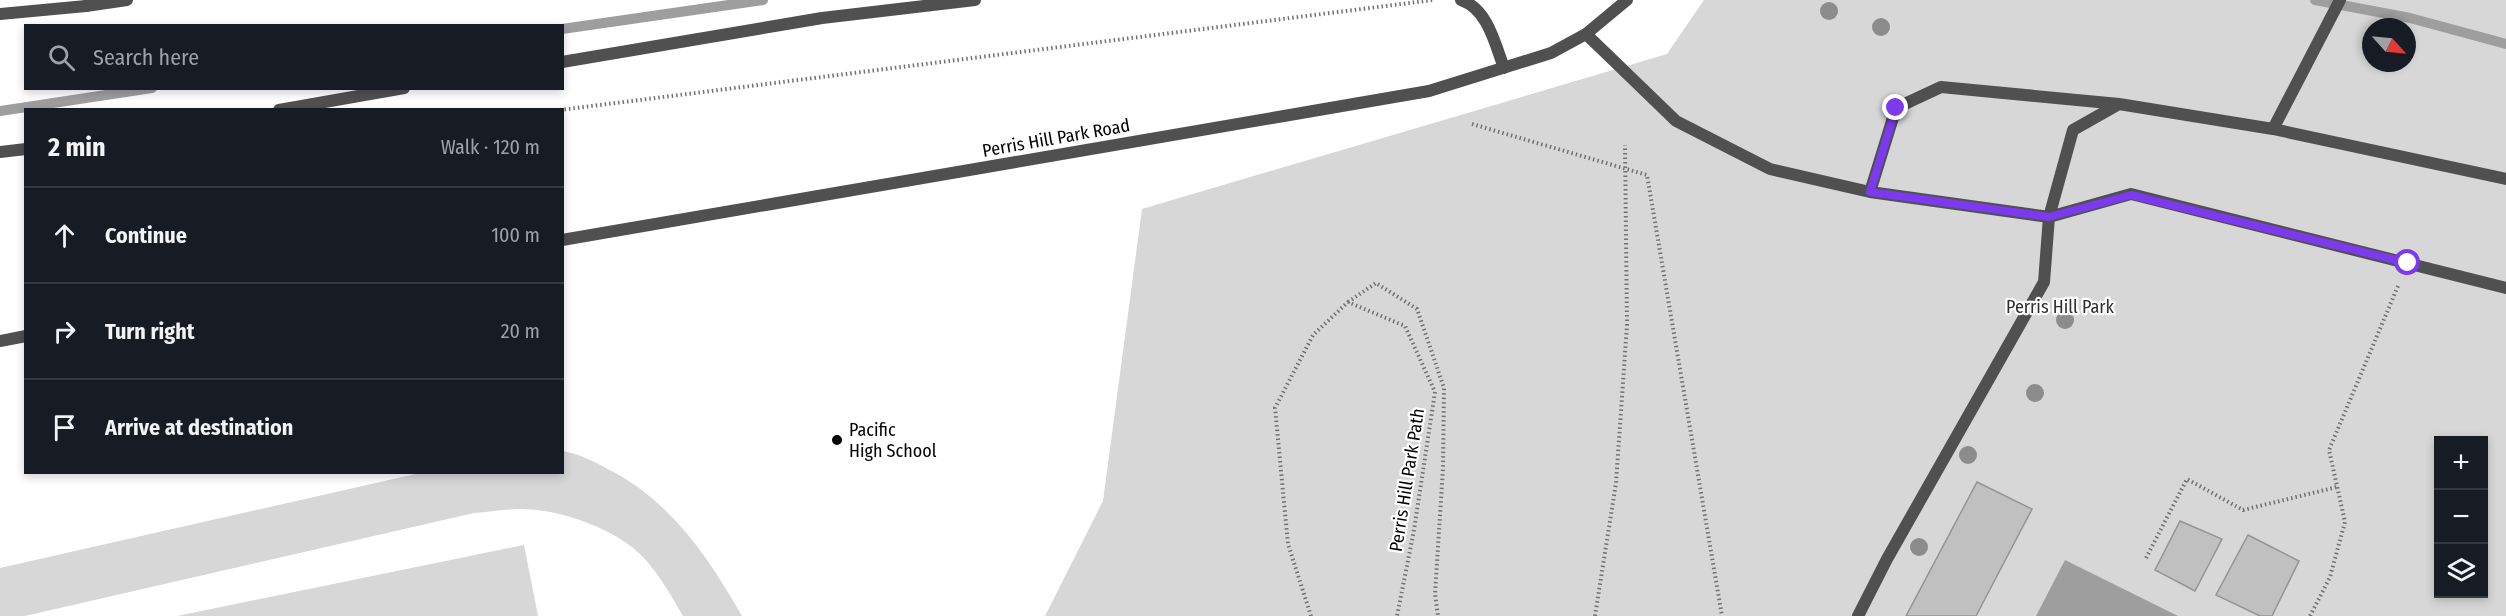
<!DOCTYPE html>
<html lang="en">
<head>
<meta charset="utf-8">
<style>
	body { margin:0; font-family:"Fira Sans Condensed",sans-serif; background:#242831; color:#f1f3f6 }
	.controls { position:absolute; right:18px; bottom:18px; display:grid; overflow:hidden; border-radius:0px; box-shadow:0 3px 9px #0003 }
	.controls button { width:54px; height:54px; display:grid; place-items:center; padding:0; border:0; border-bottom:2px solid #363941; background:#171b24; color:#f1f3f6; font:30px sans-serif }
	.compass { position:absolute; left:2362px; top:18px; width:54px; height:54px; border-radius:50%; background:#171b24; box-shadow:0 3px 9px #0003; rotate:117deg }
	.stop { position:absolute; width:18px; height:18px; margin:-14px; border:4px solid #7c3aed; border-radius:50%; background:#fff }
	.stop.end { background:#7c3aed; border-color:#fff; box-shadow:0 2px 6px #0008 }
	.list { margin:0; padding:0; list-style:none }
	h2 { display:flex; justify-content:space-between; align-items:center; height:78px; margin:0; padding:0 24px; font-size:26px }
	h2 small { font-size:20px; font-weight:400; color:#9ea1a6 }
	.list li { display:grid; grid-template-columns:39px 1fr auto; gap:18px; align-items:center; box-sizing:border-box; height:96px; padding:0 24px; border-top:2px solid #363941 }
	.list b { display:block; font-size:22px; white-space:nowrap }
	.list em { font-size:20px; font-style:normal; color:#9ea1a6 }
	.icon { flex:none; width:33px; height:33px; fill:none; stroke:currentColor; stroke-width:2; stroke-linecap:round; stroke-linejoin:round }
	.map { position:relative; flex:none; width:2506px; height:616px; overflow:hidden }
	.search { position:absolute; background:#171b24; box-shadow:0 3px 9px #0003; left:24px; top:24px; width:540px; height:66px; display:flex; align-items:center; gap:15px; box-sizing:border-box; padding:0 21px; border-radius:0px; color:#9ea1a6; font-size:22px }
	.panel { position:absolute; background:#171b24; box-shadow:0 3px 9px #0003; left:24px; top:108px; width:540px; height:366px; border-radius:0px }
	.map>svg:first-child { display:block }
	.green { fill:#d7d7d7; fill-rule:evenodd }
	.water { fill:#9e9e9e }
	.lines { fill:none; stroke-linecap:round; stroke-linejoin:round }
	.stream { stroke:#9e9e9e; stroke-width:10 }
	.building { fill:#c0c0c0; stroke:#949494; stroke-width:1.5 }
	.path { stroke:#727272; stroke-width:4; stroke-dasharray:1.5 3; stroke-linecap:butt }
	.service { stroke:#505050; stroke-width:12 }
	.minor { stroke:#505050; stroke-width:12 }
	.tertiary { stroke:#505050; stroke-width:12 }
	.tree { fill:#8c8c8c }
	.route { stroke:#7c3aed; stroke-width:8 }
	.poi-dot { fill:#000; stroke:#fff; stroke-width:2 }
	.labels { text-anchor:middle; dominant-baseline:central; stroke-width:4.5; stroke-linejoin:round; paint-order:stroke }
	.street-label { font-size:18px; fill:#000; stroke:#fff }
	.park-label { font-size:18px; fill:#2e2e2e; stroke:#fff }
	.poi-label { font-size:18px; fill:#000; stroke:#fff; text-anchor:start }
</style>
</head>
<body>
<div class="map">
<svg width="2506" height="616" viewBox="0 0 2506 616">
	<rect width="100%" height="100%" fill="#fff"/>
	<path class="green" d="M1704 0H2506V616H1045L1103 501 1142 209 1667 54ZM2371 27H2407V63H2371ZM2438 440H2484V594H2438Z
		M563 451C579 454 591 460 606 468 670 500 707 555 742 616H683C671 595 660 576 644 558 617 529 560 509 521 509 505 509 490 512 474 513L25 616H0V568L420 473 562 472Z
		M524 545 538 616H177Z"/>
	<path class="water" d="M2065 560 2178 616H2036Z"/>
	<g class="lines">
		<path class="stream" d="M2315 0 2410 18 2506 44
			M562 29 763 0
			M0 111 152 88"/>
	</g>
	<path class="building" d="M1977 482 2032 509 1976 616H1906Z
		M2180 521 2222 539 2195 591 2155 570Z
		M2248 535 2299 561 2272 616H2260L2216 595Z"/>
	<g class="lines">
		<path class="path" d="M560 110 1433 0
			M1472 124 1647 175 1722 616
			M1348 302 1376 283 1417 309 1444 388 1443 468 1435 594 1438 616
			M2146 558 2187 479 2243 510 2337 487
			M1311 616 1288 544 1275 408 1313 335 1348 302 1405 326 1435 392 1414 530 1397 616
			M1595 616 1616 483 1627 325 1625 145
			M2310 616 2330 577 2345 522 2329 450 2398 286"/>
		<path class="service" d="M1461 0C1488 9 1495 44 1504 68
			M86 6 127 0
			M1586 34 1676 121 1770 169 1870 192 2049 217 2131 194 2506 288
			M562 62 822 18 975 0
			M279 110 404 88
			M2273 129 2340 0
			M0 152 26 149
			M1870 192 1896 108 1941 87 2119 104
			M1858 616 1887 559 2044 282 2049 217 2073 130 2119 104 2273 129 2506 179"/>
		<path class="minor" d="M0 14 86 6"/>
		<path class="tertiary" d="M562 240 1429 91 1551 53 1586 34 1627 0
			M0 341 26 336"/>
	</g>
	<g class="tree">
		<circle cx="1829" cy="11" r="9"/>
		<circle cx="1881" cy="27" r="9"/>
		<circle cx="2065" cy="320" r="9"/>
		<circle cx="2035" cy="393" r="9"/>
		<circle cx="1968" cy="455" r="9"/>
		<circle cx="1919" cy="547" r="9"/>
	</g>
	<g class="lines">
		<path class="route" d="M1896 108 1870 192 2049 217 2131 195 2408 263"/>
	</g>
	<circle class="poi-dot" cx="837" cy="440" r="6"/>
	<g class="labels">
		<g class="street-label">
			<text transform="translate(1056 138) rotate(-10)">Perris Hill Park Road</text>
			<text transform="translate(1407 480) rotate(-81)">Perris Hill Park Path</text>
		</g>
		<g class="park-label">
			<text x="2060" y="307">Perris Hill Park</text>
		</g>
		<g class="poi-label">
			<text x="849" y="430">Pacific<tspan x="849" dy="21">High School</tspan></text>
		</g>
	</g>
</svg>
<div class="controls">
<button>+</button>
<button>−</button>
<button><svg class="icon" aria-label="layers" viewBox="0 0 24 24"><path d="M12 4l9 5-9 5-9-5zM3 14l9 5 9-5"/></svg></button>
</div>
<svg class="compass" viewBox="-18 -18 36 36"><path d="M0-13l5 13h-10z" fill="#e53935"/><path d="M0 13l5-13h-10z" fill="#9ea1a6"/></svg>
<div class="stop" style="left:2408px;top:263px"></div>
<div class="stop end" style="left:1896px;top:108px"></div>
<div class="search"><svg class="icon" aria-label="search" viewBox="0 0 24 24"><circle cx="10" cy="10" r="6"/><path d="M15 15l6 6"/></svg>Search here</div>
<section class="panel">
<h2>2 min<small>Walk · 120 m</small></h2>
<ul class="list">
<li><svg class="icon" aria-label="ahead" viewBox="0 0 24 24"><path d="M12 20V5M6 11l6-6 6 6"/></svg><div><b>Continue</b></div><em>100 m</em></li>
<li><svg class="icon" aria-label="right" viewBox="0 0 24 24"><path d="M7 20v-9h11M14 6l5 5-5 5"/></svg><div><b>Turn right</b></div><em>20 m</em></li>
<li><svg class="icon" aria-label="arrive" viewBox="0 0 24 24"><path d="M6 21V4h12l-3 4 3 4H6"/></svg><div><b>Arrive at destination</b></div></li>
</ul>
</section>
</div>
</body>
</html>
